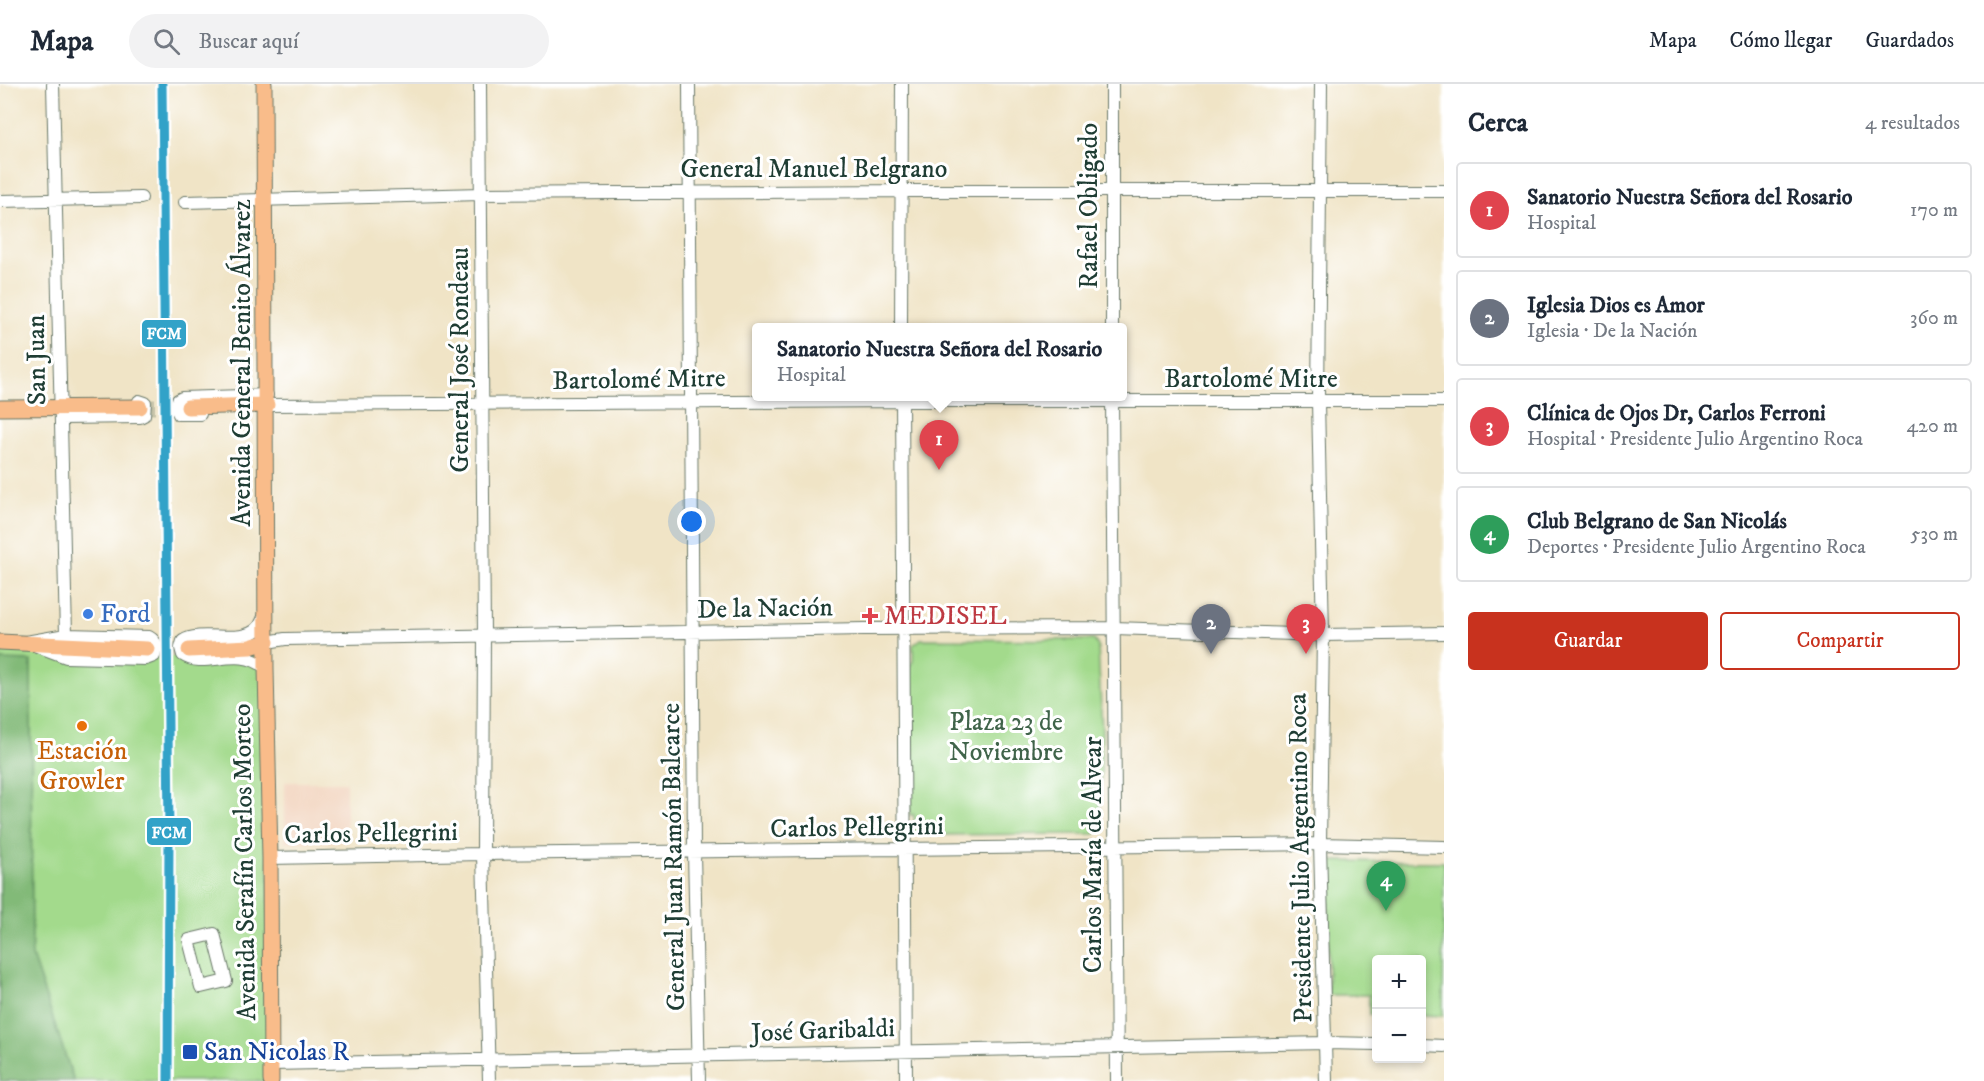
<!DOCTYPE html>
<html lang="es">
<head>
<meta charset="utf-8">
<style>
	body { margin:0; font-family:"IM FELL DW Pica",serif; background:#f2f2f3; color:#1f2937 }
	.controls { position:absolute; right:18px; bottom:18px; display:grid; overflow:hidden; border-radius:6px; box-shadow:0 3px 9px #0003 }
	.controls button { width:54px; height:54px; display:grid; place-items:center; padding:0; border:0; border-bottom:2px solid #e0e1e3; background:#fff; color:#1f2937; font:30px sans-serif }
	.you { position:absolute; left:692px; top:438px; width:21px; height:21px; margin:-15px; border:4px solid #fff; border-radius:50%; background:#1a73e8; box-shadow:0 0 0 9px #1a73e833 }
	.badge { display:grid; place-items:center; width:39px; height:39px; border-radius:50%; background:#c8321e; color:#fff; font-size:20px; font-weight:700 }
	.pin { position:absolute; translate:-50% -50px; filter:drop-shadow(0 2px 3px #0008) }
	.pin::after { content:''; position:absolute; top:32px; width:21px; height:18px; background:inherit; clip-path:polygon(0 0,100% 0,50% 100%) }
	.popup { position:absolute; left:752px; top:239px; width:375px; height:78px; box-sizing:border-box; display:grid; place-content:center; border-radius:6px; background:#fff; filter:drop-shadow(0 2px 4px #0005); font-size:20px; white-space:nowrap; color:#747a83 }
	.popup b { font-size:22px; color:#1f2937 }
	.popup::after { content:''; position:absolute; left:50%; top:100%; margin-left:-12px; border:12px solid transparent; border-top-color:#fff }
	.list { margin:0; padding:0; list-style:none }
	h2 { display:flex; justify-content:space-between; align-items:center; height:78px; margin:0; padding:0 24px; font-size:26px }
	h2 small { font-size:20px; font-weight:400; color:#747a83 }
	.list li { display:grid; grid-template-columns:39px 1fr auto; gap:18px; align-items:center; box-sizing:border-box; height:96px; margin:0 12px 12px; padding:0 12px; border:2px solid #e0e1e3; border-radius:6px }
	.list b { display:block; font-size:22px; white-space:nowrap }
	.list p { margin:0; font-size:20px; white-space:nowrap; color:#747a83 }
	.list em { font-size:20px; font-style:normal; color:#747a83 }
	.actions { display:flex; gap:12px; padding:18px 24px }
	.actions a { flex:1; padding:14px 0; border:2px solid #c8321e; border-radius:6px; text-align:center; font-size:21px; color:#c8321e }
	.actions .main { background:#c8321e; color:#fff }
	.icon { flex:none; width:33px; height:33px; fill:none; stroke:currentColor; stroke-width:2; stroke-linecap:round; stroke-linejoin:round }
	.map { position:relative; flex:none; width:1444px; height:997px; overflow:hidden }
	header { display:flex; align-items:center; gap:36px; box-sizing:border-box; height:84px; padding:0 30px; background:#fff; border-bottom:2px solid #e0e1e3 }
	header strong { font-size:28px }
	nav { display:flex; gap:33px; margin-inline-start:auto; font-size:21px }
	.search { width:420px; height:54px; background:#f2f2f3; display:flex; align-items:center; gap:15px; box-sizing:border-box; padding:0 21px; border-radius:33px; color:#747a83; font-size:22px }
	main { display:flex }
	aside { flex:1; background:#fff }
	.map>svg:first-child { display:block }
	.built { fill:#f2d4be }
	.green { fill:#a3da8c; stroke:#618c60; stroke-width:1.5 }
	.forest { fill:#82ba78; stroke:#507c56; stroke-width:1.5 }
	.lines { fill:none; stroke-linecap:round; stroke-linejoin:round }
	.major-tunnel { stroke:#c6c3a9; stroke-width:15; stroke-dasharray:15 8; stroke-linecap:butt }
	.minor-casing { stroke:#687767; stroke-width:14 }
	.major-casing { stroke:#687767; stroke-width:17 }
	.minor { stroke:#fff; stroke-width:12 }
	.major { stroke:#f9bc8a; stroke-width:15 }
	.rail-1-casing { stroke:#fff; stroke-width:14 }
	.rail-1 { stroke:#32a2c8; stroke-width:9 }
	.shop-dot { fill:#3f7fe0; stroke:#fff; stroke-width:2 }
	.health-dot { fill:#e0444e; stroke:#fff; stroke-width:2 }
	.food-dot { fill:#e8710a; stroke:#fff; stroke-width:2 }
	.transit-dot { fill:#1a4fb4; stroke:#fff; stroke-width:2 }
	.labels { text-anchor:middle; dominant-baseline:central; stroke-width:6; stroke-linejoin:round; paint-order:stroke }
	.street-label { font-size:26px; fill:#1f3d34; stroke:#fff }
	.shop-label { font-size:26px; fill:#366cbe; stroke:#fff; text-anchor:start }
	.health-label { font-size:26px; fill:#be3a42; stroke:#fff; text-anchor:start }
	.park-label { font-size:26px; fill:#40644a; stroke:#fff }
	.food-label { font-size:26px; fill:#c56008; stroke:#fff }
	.transit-label { font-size:26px; fill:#164399; stroke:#fff; text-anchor:start }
	.line-badge { stroke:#fff; stroke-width:2 }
	.badge-label { font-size:16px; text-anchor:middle; font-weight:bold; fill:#fff }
</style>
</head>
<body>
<header>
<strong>Mapa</strong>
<div class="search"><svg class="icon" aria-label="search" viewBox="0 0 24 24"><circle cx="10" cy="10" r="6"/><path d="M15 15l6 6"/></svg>Buscar aquí</div>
<nav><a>Mapa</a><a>Cómo llegar</a><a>Guardados</a></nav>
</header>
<main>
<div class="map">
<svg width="1444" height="997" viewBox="0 0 1444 997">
	<rect width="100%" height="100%" fill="#fff"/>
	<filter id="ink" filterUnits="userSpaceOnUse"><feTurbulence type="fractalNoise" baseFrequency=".0167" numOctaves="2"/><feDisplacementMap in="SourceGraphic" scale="12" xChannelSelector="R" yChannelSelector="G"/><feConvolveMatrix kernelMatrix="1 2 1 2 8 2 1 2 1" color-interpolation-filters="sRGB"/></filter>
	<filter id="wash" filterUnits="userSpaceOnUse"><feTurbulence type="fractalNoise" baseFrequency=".008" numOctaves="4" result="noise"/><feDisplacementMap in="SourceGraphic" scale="24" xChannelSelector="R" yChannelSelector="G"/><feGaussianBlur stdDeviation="1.35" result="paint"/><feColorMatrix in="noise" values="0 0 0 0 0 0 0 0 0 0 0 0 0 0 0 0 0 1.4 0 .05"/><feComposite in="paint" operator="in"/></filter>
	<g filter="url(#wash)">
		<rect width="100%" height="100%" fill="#f0e4c6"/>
		<path class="built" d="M285 698H346V758H285Z"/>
		<path class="green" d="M921 555 1094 556 1098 562 1102 647 1100 743 1095 750 923 751 914 747V731H910V581L913 577V561Z
			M0 558 189 566 267 558 271 997H0Z
			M1329 777 1444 778 1443 932 1422 931V876H1376V931H1369V911H1328Z"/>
		<path class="forest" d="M0 576 31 577 32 872 74 997H0Z"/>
	</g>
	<g filter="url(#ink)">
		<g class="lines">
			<path class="major-tunnel" d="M140 323H188
				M147 565 189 566"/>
			<g class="minor-casing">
				<path id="minor" d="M53 0 66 551
					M480 0 484 551 483 770 489 997
					M689 0 694 768 699 997
					M1321 0 1318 317 1323 551 1320 760 1326 997
					M0 117 141 114
					M185 118 481 110 901 107H1444
					M901 243 902 0
					M1112 243V0
					M902 312 906 997
					M1112 312 1117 997
					M267 321 902 317H1444
					M200 330H179L177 326 178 316 182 314 267 311
					M61 334 140 333 144 331 145 319 139 317
					M265 531C263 535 261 541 258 544 242 562 202 545 183 557L181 564 183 571C205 586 238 560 266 584
					M66 551 149 553C158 558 156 564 154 572L146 575 66 573 26 558Z
					M267 558 285 555 864 545 1114 544 1323 551 1444 549
					M270 774 483 770 1320 760 1444 763
					M214 850 226 897 201 903 189 856Z
					M1422 961 1444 962
					M272 980C623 975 974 966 1326 959L1376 960"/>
			</g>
			<g class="major-casing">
				<path id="major" d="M264 0 266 584 270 774 271 997
					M188 323 267 321
					M0 324 140 323
					M0 558 147 565
					M189 566 250 563 267 558"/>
			</g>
			<use href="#minor" class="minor"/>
			<use href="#major" class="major"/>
			<g class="rail-1-casing">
				<path id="rail-1" d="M162 0 169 750 168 997"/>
			</g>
			<use href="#rail-1" class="rail-1"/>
		</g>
	</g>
	<circle class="shop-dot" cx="88" cy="530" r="6"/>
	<path class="health-dot" d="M867 523h6v6h6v6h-6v6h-6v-6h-6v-6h6z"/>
	<circle class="food-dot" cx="82" cy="642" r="6"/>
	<rect class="transit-dot" x="182" y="960" width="16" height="16" rx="3"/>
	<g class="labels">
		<g class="street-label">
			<text x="814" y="85">General Manuel Belgrano</text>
			<text transform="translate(1089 122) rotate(-90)">Rafael Obligado</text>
			<text transform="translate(37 276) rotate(-91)">San Juan</text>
			<text transform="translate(460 276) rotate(-90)">General José Rondeau</text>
			<text transform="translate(242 279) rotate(-90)">Avenida General Benito Álvarez</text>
			<text x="1251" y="295">Bartolomé Mitre</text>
			<text transform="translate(639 296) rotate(-1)">Bartolomé Mitre</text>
			<text transform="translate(765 525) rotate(-1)">De la Nación</text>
			<text transform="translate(857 744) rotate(-1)">Carlos Pellegrini</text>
			<text transform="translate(371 750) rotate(-1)">Carlos Pellegrini</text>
			<text transform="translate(1093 771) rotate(-90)">Carlos María de Alvear</text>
			<text transform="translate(674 773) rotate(-91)">General Juan Ramón Balcarce</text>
			<text transform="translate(1301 774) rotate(-91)">Presidente Julio Argentino Roca</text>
			<text transform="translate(245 778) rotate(-91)">Avenida Serafín Carlos Morteo</text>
			<text transform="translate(823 947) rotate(-2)">José Garibaldi</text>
		</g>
		<g class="shop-label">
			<text x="100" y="530">Ford</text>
		</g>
		<g class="health-label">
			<text x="884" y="532">MEDISEL</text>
		</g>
		<g class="park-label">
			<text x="1006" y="638">Plaza 23 de<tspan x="1006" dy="30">Noviembre</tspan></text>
		</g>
		<g class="food-label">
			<text x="82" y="667">Estación<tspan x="82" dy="30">Growler</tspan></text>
		</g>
		<g class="transit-label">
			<text x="204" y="968">San Nicolas R</text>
		</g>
	</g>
	<g class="line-badge">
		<rect x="141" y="235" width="46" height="29" rx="6" fill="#32a2c8"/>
		<rect x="146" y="733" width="46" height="29" rx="6" fill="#32a2c8"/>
	</g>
	<g class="badge-label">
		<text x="164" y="255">FCM</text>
		<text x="169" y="754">FCM</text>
	</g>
</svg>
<div class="controls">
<button>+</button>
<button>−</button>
</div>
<div class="you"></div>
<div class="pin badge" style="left:939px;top:386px;background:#e0444e">1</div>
<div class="popup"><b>Sanatorio Nuestra Señora del Rosario</b>Hospital</div>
<div class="pin badge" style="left:1211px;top:570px;background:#6b7280">2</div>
<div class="pin badge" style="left:1306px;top:570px;background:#e0444e">3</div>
<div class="pin badge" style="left:1386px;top:827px;background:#2e9e5b">4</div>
</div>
<aside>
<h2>Cerca<small>4 resultados</small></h2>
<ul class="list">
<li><span class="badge" style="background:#e0444e">1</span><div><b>Sanatorio Nuestra Señora del Rosario</b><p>Hospital</p></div><em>170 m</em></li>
<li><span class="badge" style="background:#6b7280">2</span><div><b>Iglesia Dios es Amor</b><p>Iglesia · De la Nación</p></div><em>360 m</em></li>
<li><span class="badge" style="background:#e0444e">3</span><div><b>Clínica de Ojos Dr, Carlos Ferroni</b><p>Hospital · Presidente Julio Argentino Roca</p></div><em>420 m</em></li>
<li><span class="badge" style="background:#2e9e5b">4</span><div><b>Club Belgrano de San Nicolás</b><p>Deportes · Presidente Julio Argentino Roca</p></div><em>530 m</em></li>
</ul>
<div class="actions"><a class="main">Guardar</a><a>Compartir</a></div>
</aside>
</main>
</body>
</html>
